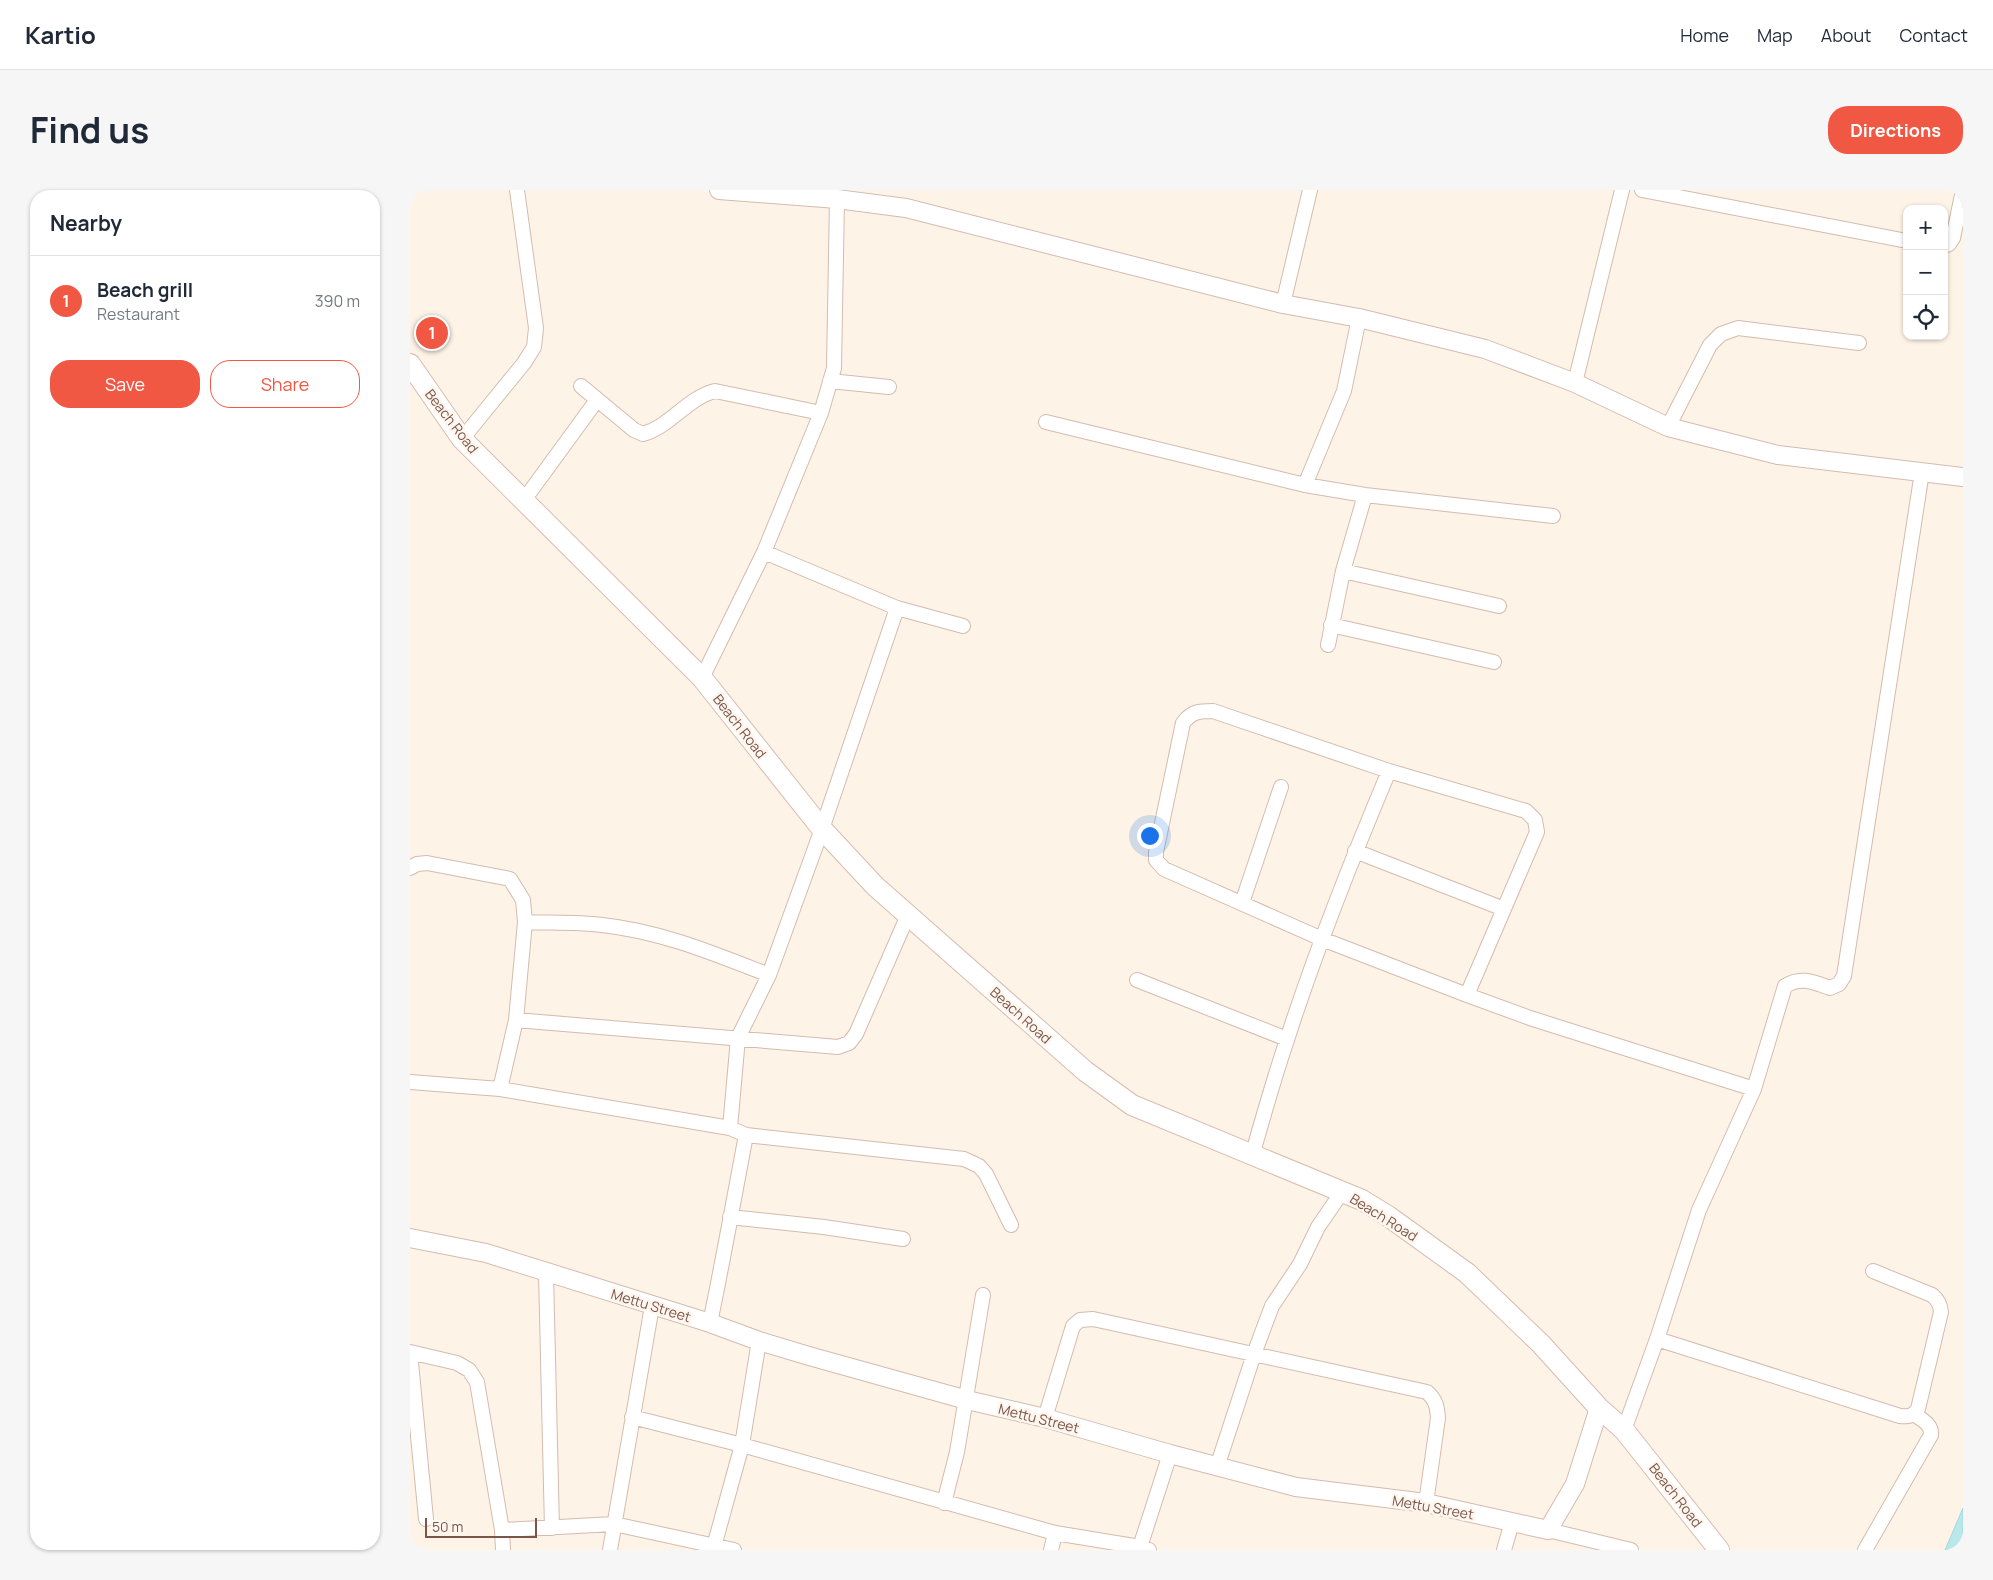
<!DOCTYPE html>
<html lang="en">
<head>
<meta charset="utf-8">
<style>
	body { margin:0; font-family:Manrope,sans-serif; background:#f6f6f7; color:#1f2937 }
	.controls { position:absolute; right:15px; top:15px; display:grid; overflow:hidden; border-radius:10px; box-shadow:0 1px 4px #0004 }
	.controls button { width:45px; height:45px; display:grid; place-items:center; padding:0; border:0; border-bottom:1px solid #e0e1e3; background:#fff; color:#1f2937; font:25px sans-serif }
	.scale { position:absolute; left:15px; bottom:12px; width:112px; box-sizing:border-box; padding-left:5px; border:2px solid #7b5549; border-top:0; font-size:14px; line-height:18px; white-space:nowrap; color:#7b5549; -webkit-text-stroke:4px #fff7ef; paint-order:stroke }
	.you { position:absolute; left:739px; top:645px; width:18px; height:18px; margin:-12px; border:4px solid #fff; border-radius:50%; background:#1a73e8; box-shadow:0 0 0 8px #1a73e833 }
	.badge { display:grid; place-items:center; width:32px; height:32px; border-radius:50%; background:#f15843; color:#fff; font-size:16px; font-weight:700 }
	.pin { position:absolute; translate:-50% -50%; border:2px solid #fff; box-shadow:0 1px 5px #0006 }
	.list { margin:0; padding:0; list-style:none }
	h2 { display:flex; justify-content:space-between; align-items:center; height:65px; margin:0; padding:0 20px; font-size:21px }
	h2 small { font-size:16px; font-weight:400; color:#747a83 }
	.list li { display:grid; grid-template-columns:32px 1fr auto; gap:15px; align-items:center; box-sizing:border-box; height:90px; padding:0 20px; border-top:1px solid #e0e1e3 }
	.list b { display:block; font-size:19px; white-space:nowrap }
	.list p { margin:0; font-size:16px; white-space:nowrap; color:#747a83 }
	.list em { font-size:16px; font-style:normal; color:#747a83 }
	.actions { display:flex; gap:10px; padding:15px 20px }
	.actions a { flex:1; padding:11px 0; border:1px solid #f15843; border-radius:20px; text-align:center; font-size:18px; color:#f15843 }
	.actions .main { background:#f15843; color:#fff }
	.icon { flex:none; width:28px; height:28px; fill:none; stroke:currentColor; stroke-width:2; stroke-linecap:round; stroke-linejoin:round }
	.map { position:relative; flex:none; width:1553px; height:1360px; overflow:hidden; border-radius:20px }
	header { display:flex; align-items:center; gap:30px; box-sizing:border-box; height:70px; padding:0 25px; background:#fff; border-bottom:1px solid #e0e1e3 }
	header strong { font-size:24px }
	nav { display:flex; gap:28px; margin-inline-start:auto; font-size:18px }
	.intro { display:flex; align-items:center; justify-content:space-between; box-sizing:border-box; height:120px; padding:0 30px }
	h1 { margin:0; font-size:35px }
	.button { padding:12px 22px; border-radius:20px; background:#f15843; color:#fff; font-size:18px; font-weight:700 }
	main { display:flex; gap:30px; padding:0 30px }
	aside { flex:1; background:#fff; border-radius:20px; box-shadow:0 1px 4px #0004 }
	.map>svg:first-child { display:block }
	.water { fill:#b9e8ea; stroke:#9fd9dd }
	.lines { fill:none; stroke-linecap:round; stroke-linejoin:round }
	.minor-casing { stroke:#d4bbae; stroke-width:16 }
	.tertiary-casing { stroke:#d4bbae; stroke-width:20 }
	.secondary-casing { stroke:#dabcae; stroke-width:22 }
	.minor { stroke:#fff; stroke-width:14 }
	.tertiary { stroke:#fff; stroke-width:18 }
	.secondary { stroke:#fff; stroke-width:20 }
	.labels { text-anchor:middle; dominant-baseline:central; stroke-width:5; stroke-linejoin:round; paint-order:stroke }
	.street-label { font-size:14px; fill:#7b5549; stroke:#fff7ef }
</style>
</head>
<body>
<header>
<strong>Kartio</strong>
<nav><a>Home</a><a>Map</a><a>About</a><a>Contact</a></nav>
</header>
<div class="intro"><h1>Find us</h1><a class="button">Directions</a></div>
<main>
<aside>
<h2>Nearby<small></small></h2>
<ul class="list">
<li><span class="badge">1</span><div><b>Beach grill</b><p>Restaurant</p></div><em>390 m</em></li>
</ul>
<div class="actions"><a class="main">Save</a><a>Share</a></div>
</aside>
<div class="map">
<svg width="1553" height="1360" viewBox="0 0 1553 1360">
	<rect width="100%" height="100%" fill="#fef3e7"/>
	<path class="water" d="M1553 1318V1360H1535Z"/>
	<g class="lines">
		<g class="minor-casing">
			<path id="minor" d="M1232 0 1497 51
				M1534 56 1539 54 1543 48 1553 0
				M873 114 900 0
				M420 191 479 197
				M1165 193 1212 0
				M171 196 224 240 233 244C261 236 277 208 305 201L411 223
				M636 232 895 295 955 305 1143 326
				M1258 237 1300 155 1311 144 1328 138 1449 153
				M52 249 114 173 124 157 126 138 107 0
				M895 295 934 201 949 128
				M114 310 187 210
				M354 362 487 418 553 436
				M933 381 1089 416
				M921 435 1084 472
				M918 455 933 381 955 305
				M292 488 354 362 411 223 424 178 427 9
				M945 661 1094 719
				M0 678 7 674 17 673 100 689 113 710 115 732
				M832 713 871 597
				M727 790 877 849
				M1057 805 1127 642 1125 630 1116 621 979 581 803 521C790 521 782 521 773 533L746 662V670L754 679 912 749 1057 805 1120 828 1344 899
				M106 830 428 857 439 853 446 844 498 725
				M0 892 90 899 106 830 115 732C141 733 167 732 192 735 250 741 305 764 359 785
				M90 899 320 938
				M336 945 554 969 569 976 576 984 601 1035
				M842 966C853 927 864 888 877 850 906 759 942 669 979 581
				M320 1027 414 1037 493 1049
				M136 1083 142 1338
				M300 1133C313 1071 324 1008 336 945L320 938 328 848 359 785 412 639 487 418
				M1247 1149 1490 1226C1499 1227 1503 1226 1508 1219L1531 1122C1530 1114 1528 1110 1522 1105L1463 1081
				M0 1162 47 1173 59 1180 67 1192 92 1340 93 1360
				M0 1162 16 1329
				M222 1227 332 1255 645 1343 730 1357 739 1360
				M635 1228 663 1136 670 1130 683 1129 1017 1202C1026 1210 1027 1216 1028 1228L1016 1313
				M1214 1240 1247 1149 1289 1020 1344 899 1375 796C1391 786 1403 792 1420 798L1429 794 1434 786 1512 282
				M807 1277 844 1164 862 1116 890 1074 908 1037 932 1002
				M534 1313 547 1262 573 1105
				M92 1340 204 1334 324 1360
				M1138 1340 1221 1360
				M730 1357 760 1264
				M200 1360 242 1116
				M303 1360 332 1255 349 1151
				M641 1360 645 1343
				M1094 1360 1102 1332
				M1455 1360 1521 1245C1522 1234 1512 1230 1504 1224"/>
		</g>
		<g class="tertiary-casing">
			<path id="tertiary" d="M309 0 427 9 496 18 873 114 949 128 1075 159 1165 193 1258 237 1368 265 1553 287
				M0 1048 76 1063 300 1133 349 1151 399 1166 557 1210 635 1228 760 1264 886 1297 1016 1313 1138 1340 1165 1294 1189 1218"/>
		</g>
		<g class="secondary-casing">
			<path id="secondary" d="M0 174 52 249 292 488 412 639 465 696 675 881 722 915 952 1010 978 1026 1057 1083 1131 1154 1189 1218 1214 1240 1309 1360"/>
		</g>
		<use href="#minor" class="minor"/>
		<use href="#tertiary" class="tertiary"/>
		<use href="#secondary" class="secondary"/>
	</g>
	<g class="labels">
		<g class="street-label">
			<text transform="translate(42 231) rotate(52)">Beach Road</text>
			<text transform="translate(330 536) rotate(52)">Beach Road</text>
			<text transform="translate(611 825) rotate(42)">Beach Road</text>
			<text transform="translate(974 1027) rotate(32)">Beach Road</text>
			<text transform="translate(241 1115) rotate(17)">Mettu Street</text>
			<text transform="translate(629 1228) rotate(14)">Mettu Street</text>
			<text transform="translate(1266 1305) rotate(52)">Beach Road</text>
			<text transform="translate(1023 1317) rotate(10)">Mettu Street</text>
		</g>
	</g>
</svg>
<div class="controls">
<button>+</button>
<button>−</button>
<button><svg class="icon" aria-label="locate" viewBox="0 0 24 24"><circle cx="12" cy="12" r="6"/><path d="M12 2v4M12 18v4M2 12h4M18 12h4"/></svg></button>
</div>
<div class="scale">50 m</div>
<div class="you"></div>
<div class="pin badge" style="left:22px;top:143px">1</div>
</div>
</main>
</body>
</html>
